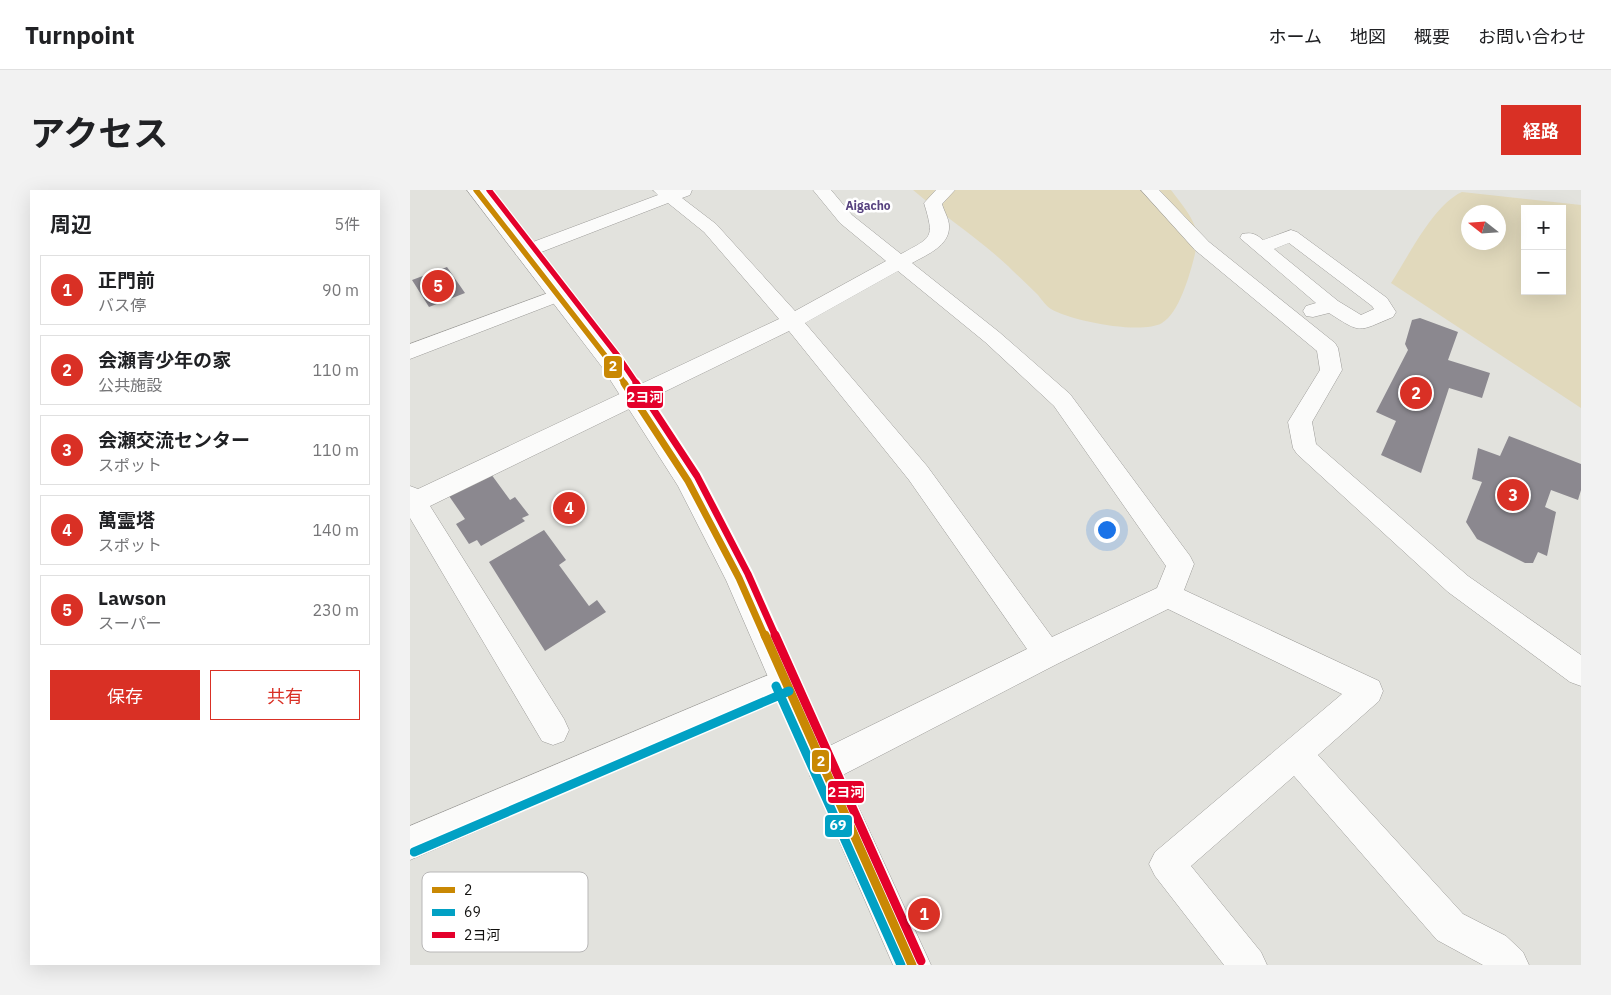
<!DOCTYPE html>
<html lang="ja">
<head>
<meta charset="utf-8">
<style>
	body { margin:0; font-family:"IBM Plex Sans","Noto Sans JP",sans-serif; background:#f2f2f2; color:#202124 }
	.controls { position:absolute; right:15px; top:15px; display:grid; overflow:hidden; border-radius:0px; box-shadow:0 5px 20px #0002 }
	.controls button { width:45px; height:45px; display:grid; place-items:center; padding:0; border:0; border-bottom:1px solid #e0e0e0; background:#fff; color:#202124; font:25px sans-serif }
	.compass { position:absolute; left:1051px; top:15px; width:45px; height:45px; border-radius:50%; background:#fff; box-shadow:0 5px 20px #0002; rotate:287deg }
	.you { position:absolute; left:696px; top:339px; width:18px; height:18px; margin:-12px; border:4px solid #fff; border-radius:50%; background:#1a73e8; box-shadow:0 0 0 8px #1a73e833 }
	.badge { display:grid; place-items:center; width:32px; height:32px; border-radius:50%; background:#d93025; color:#fff; font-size:16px; font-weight:700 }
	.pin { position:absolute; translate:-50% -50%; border:2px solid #fff; box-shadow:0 1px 5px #0006 }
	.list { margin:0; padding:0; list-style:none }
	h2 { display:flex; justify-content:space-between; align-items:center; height:65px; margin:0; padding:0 20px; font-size:21px }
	h2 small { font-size:16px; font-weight:400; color:#757577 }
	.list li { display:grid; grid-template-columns:32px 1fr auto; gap:15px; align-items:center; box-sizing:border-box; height:70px; margin:0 10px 10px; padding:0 10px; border:1px solid #e0e0e0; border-radius:0px }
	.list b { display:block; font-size:19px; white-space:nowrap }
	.list p { margin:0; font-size:16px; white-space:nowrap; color:#757577 }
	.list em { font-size:16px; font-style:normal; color:#757577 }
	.actions { display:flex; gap:10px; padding:15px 20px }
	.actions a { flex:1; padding:11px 0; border:1px solid #d93025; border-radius:0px; text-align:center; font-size:18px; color:#d93025 }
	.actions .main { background:#d93025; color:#fff }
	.map { position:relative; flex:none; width:1171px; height:775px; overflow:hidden; border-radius:0px }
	header { display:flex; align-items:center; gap:30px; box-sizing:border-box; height:70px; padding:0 25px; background:#fff; border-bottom:1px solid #e0e0e0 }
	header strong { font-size:24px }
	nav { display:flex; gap:28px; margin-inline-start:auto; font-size:18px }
	.intro { display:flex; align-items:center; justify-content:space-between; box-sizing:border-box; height:120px; padding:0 30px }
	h1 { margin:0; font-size:35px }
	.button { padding:12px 22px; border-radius:0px; background:#d93025; color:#fff; font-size:18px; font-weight:700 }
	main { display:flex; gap:30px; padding:0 30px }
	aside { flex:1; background:#fff; border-radius:0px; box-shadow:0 5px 20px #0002 }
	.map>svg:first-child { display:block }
	.green { fill:#e1d9bc; fill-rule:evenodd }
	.building { fill:#8b888f }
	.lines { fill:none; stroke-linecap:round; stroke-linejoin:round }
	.minor-casing { stroke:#9c9b98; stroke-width:1 }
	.highway-casing { stroke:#9c9b98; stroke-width:1 }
	.minor { fill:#fbfbfa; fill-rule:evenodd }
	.highway { fill:#fbfbfa; fill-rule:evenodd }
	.bus-1-far2-casing { stroke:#fff; stroke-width:8 }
	.bus-1-far1-casing { stroke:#fff; stroke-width:11 }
	.bus-1-casing { stroke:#fff; stroke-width:12 }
	.bus-2-casing { stroke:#fff; stroke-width:12 }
	.bus-3-far2-casing { stroke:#fff; stroke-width:8 }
	.bus-3-far1-casing { stroke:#fff; stroke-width:11 }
	.bus-3-casing { stroke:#fff; stroke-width:12 }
	.bus-1-far2 { stroke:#c98803; stroke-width:5.5 }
	.bus-1-far1 { stroke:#c98803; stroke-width:7 }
	.bus-1 { stroke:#c98803; stroke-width:9 }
	.bus-2 { stroke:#01a1c4; stroke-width:9 }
	.bus-3-far2 { stroke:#e4002b; stroke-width:5.5 }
	.bus-3-far1 { stroke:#e4002b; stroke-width:7 }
	.bus-3 { stroke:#e4002b; stroke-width:9 }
	.labels { text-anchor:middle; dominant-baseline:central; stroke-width:5; stroke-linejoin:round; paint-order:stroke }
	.far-neighbourhood-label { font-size:12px; font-weight:bold; fill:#584380; stroke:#fff }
	.key { fill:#fff; stroke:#b8b7b7; stroke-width:1 }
	.key-label { font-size:14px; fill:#11100e }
	.line-badge { stroke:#fff; stroke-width:2 }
	.badge-label { font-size:14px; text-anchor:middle; font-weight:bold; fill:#fff }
</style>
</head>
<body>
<header>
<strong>Turnpoint</strong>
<nav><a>ホーム</a><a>地図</a><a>概要</a><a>お問い合わせ</a></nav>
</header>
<div class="intro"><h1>アクセス</h1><a class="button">経路</a></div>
<main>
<aside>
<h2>周辺<small>5件</small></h2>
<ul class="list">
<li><span class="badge">1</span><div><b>正門前</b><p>バス停</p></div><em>90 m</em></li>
<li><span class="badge">2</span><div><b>会瀬青少年の家</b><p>公共施設</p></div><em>110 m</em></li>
<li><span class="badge">3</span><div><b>会瀬交流センター</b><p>スポット</p></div><em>110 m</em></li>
<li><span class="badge">4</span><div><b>萬霊塔</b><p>スポット</p></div><em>140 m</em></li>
<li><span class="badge">5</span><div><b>Lawson</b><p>スーパー</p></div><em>230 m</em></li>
</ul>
<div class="actions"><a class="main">保存</a><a>共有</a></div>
</aside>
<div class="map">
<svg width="1171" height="775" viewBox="0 0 1171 775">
	<rect width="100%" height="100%" fill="#e2e2dd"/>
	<path class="green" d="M503 0H761C773 16 787 31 788 51 783 73 772 121 752 133 732 145 661 131 641 119 636 116 632 110 628 105 618 95 608 86 598 76 569 49 534 26 503 0Z
		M1052 2 1171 15V218L981 93C998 67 1024 14 1052 2ZM1115 19H1152V101H1115ZM1058 22H1088V52H1058Z"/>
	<path class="building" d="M37 77 55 103 19 117 2 90Z
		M1010 128 1048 142 1038 170 1080 183 1072 208 1039 198 1011 283 971 265 986 231 966 222 998 160 995 154 1002 130Z
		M1099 246 1171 274V300L1168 310 1141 300 1135 317 1146 322 1137 366 1128 362 1123 373H1115L1067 349 1056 332 1072 292 1062 289 1068 258 1090 266Z
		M81 284 100 310 105 307 119 325 112 328 115 331 71 356 67 350 59 354 46 334 55 329 39 306Z
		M134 340 156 370 149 375 179 416 187 410 196 422 135 461 79 372Z"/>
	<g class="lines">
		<g class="minor-casing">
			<path id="minor" d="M243 0H282L280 5 272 8 306 34 385 121 476 71 430 33 403 0H421L442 25 491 64C522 47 525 49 514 13L526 0H545L532 14C534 21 539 29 539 36 540 56 516 65 502 73L589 142 660 204 780 366 784 374 774 400 969 491 973 501 969 511 908 565 1053 724 1096 746 1113 762 1119 775H1073L1027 750 884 586 781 676 851 762 857 775H814L745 686 739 674 745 662 932 504 758 419 647 474 425 589 413 593 401 589 397 577 401 565 617 459 499 290 379 141 20 316 154 529 159 540 154 551 143 555 132 551 0 328V296L8 299 369 129 294 42 258 13 121 66 114 68 107 66 105 62 107 58 248 5ZM488 81 575 152 644 216 756 376 747 398 642 447 517 276 395 133Z
				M731 0H749L799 52 925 153 928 158 932 180 902 232 906 254 1058 386 1171 465V496L1160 492 1038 402 887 264 883 258 878 232 910 180 907 161 785 60Z
				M881 40 887 42 977 108 986 122 983 127C947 142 952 144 919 123L903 127 896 126 893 121 896 116 906 113 830 48 832 44C842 42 846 44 853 50ZM879 53 962 116 964 119 951 125 928 111 864 59Z
				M149 99 156 101 159 105 156 109 0 169V154Z
				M375 478 386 482 390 492 386 502 0 670V636Z"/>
		</g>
		<g class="highway-casing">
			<path id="highway" d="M57 0H75L208 167 287 284 343 388 521 775H483L316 390 268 296 192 177Z"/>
		</g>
		<use href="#minor" class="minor"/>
		<use href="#highway" class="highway"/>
		<g class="bus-1-far2-casing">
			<path id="bus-1-far2" d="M66 0 200 172 215 194"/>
		</g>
		<g class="bus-1-far1-casing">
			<path id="bus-1-far1" d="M214 193 278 291 329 388 355 447"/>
		</g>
		<g class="bus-1-casing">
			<path id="bus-1" d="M355 445 502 775"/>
		</g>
		<g class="bus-2-casing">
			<path id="bus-2" d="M366 496 491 775
				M4 662 379 501"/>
		</g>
		<g class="bus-3-far2-casing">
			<path id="bus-3-far2" d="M79 0 208 166 227 194"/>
		</g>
		<g class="bus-3-far1-casing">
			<path id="bus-3-far1" d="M226 193 287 286 338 384 366 447"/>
		</g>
		<g class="bus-3-casing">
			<path id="bus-3" d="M365 445 511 771"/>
		</g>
		<use href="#bus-1-far2" class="bus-1-far2"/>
		<use href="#bus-1-far1" class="bus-1-far1"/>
		<use href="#bus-1" class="bus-1"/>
		<use href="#bus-2" class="bus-2"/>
		<use href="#bus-3-far2" class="bus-3-far2"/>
		<use href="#bus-3-far1" class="bus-3-far1"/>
		<use href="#bus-3" class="bus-3"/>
	</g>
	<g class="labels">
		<g class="far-neighbourhood-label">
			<text x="458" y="15">Aigacho</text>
		</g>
	</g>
	<rect x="12" y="682" width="166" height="80" rx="8" class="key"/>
	<rect x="22" y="697" width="23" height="6" fill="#c98803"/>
	<rect x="22" y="719" width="23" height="7" fill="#01a1c4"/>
	<rect x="22" y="742" width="23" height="6" fill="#e4002b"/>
	<g class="key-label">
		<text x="54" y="705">2</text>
		<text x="54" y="727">69</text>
		<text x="54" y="750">2ヨ河</text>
	</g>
	<g class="line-badge">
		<rect x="193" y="165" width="20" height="24" rx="5" fill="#c98803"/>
		<rect x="216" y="195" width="38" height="24" rx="5" fill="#e4002b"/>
		<rect x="401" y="559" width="19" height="24" rx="5" fill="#c98803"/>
		<rect x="417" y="590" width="38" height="24" rx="5" fill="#e4002b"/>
		<rect x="414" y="624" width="29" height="24" rx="5" fill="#01a1c4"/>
	</g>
	<g class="badge-label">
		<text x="203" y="181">2</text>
		<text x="235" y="212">2ヨ河</text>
		<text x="411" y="576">2</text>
		<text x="436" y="607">2ヨ河</text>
		<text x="428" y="640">69</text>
	</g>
</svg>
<div class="controls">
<button>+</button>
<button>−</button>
</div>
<svg class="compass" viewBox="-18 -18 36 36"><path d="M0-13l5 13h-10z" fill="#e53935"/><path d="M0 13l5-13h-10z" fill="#757577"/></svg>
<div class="you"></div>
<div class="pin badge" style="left:514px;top:724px">1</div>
<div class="pin badge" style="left:1006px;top:203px">2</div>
<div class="pin badge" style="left:1103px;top:305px">3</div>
<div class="pin badge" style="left:159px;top:318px">4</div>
<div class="pin badge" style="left:28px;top:96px">5</div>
</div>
</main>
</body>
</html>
